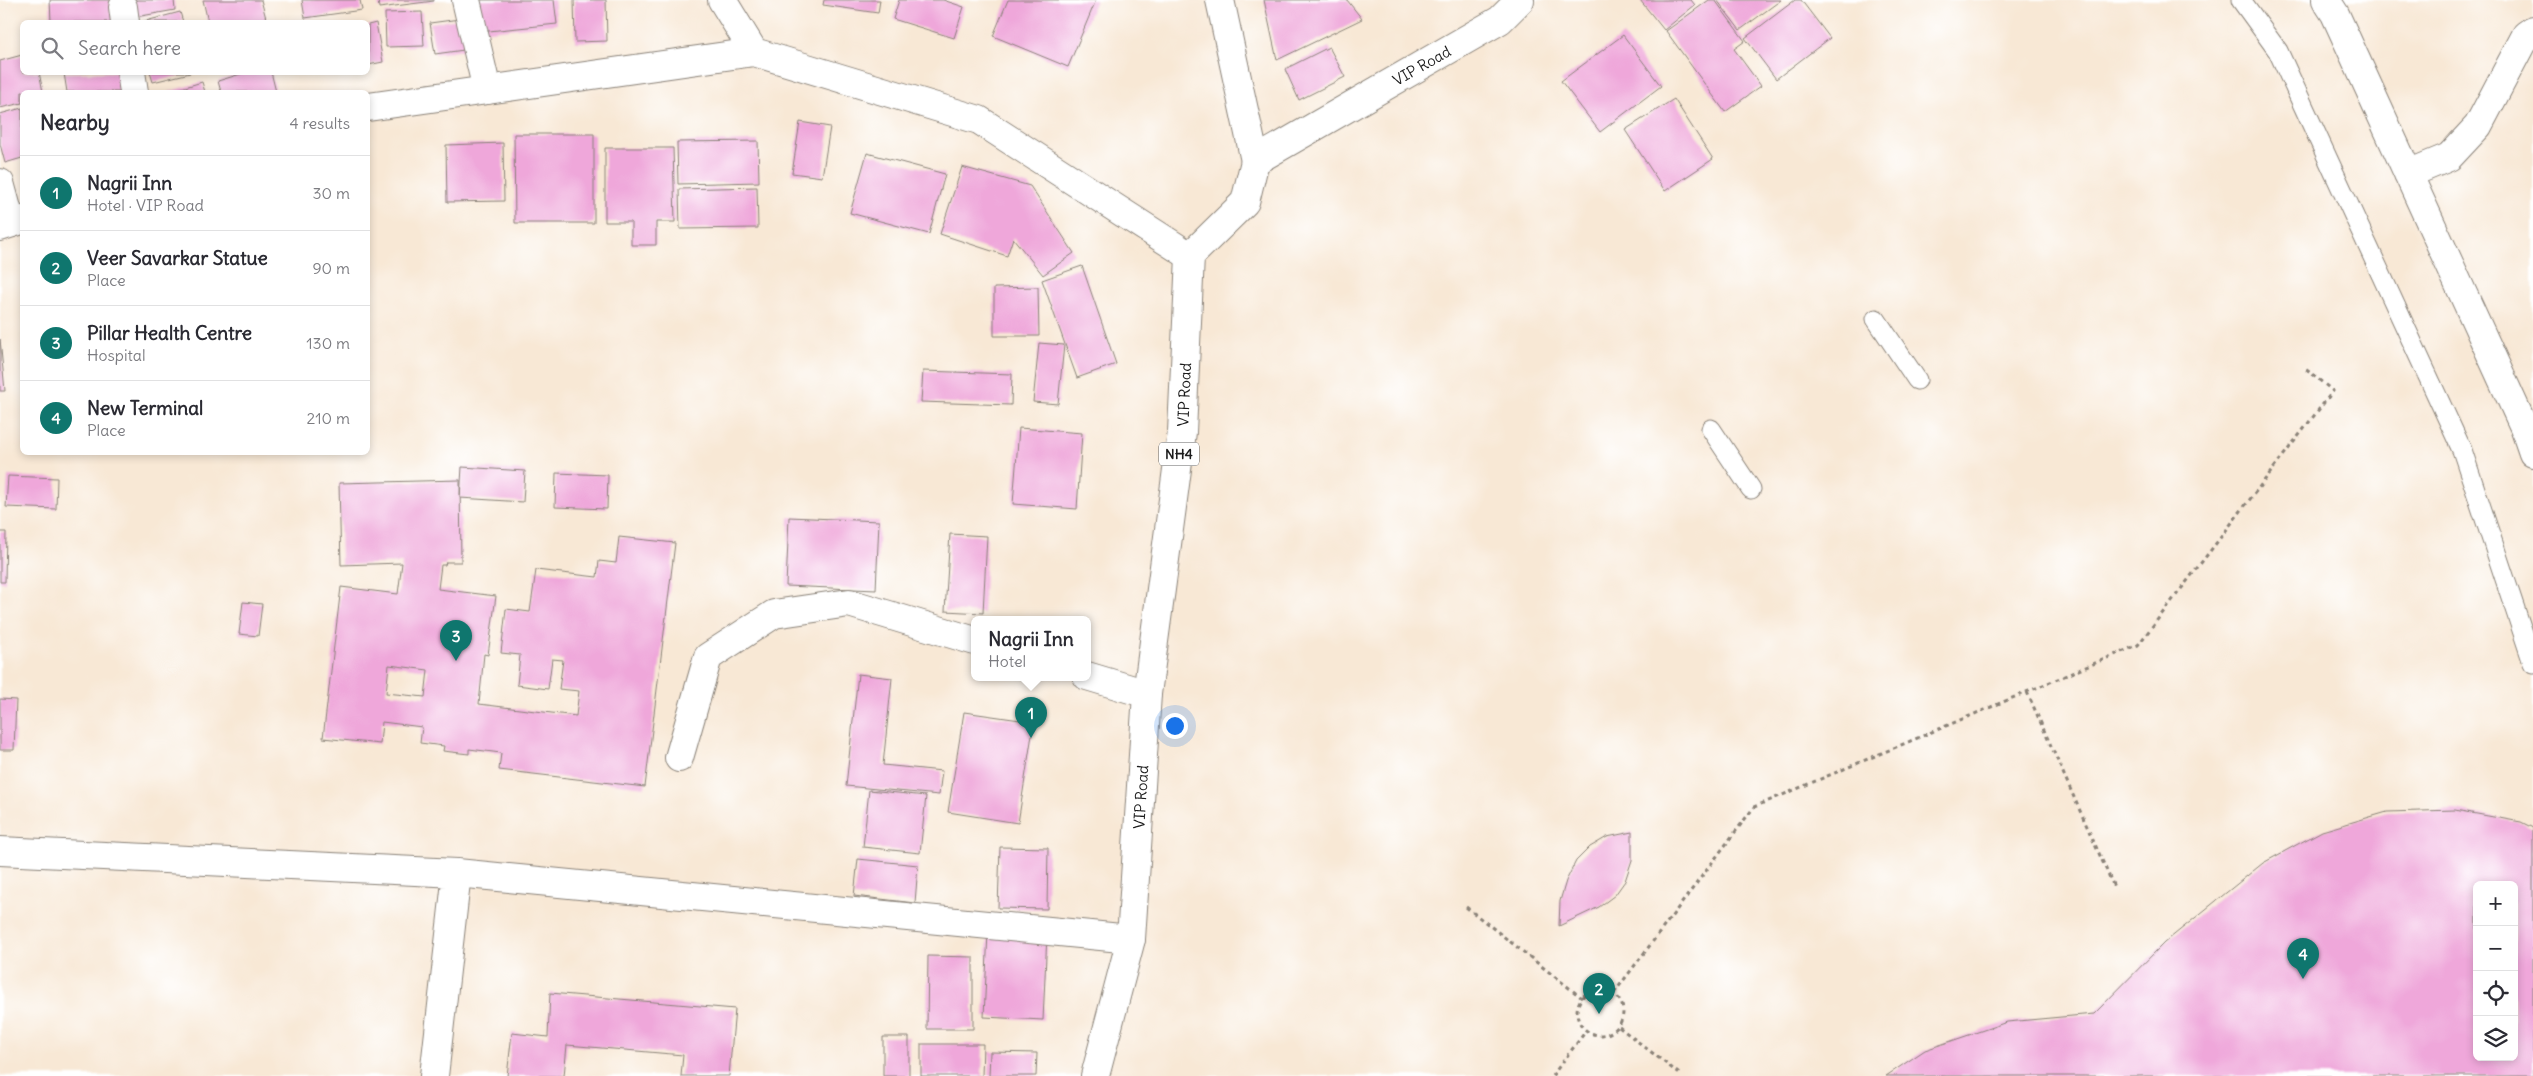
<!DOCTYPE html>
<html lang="en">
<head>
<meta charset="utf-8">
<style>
	body { margin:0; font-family:Delius,sans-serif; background:#f7f7f7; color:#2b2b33 }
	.controls { position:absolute; right:15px; bottom:15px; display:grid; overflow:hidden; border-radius:8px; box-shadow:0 2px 8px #0003 }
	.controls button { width:45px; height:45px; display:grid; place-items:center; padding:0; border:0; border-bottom:1px solid #e1e1e2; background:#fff; color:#2b2b33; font:25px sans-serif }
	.you { position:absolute; left:1174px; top:725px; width:18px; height:18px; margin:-12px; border:4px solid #fff; border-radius:50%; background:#1a73e8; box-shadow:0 0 0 8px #1a73e833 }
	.badge { display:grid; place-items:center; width:32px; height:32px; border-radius:50%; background:#0f766e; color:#fff; font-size:16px; font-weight:700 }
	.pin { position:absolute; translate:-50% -41px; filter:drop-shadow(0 1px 2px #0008) }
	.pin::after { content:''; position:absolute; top:26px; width:18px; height:15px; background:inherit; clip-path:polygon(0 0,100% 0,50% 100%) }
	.popup { position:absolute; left:971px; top:616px; width:120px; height:65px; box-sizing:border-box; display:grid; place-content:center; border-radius:8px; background:#fff; filter:drop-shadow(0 1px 4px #0005); font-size:16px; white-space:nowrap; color:#7c7c81 }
	.popup b { font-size:19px; color:#2b2b33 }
	.popup::after { content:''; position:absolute; left:50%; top:100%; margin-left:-10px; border:10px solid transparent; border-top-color:#fff }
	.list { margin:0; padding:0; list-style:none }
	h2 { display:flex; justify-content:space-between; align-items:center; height:65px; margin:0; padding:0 20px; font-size:21px }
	h2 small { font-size:16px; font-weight:400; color:#7c7c81 }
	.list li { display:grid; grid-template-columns:32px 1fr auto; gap:15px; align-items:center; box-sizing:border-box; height:75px; padding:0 20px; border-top:1px solid #e1e1e2 }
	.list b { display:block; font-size:19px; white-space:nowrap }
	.list p { margin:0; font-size:16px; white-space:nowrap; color:#7c7c81 }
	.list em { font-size:16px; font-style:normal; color:#7c7c81 }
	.icon { flex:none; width:28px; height:28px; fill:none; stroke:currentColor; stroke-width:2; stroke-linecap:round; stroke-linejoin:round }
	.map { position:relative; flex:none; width:2533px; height:1076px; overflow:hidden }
	.search { position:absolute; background:#fff; box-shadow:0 2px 8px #0003; left:20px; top:20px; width:350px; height:55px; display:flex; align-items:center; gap:12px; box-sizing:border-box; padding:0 18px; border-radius:8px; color:#7c7c81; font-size:19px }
	.panel { position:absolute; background:#fff; box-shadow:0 2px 8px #0003; left:20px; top:90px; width:350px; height:365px; border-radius:8px }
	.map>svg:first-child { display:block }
	.building { fill:#efa7da; fill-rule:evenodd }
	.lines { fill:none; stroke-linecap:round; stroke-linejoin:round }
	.service-casing { stroke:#8a8278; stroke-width:21 }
	.minor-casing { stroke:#8a8278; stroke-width:30 }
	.tertiary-casing { stroke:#8a8278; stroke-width:30 }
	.trunk-casing { stroke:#8a8278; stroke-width:30 }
	.path { stroke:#8a8278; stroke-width:3; stroke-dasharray:4 4; stroke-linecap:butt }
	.service { stroke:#fff; stroke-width:19 }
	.minor { stroke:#fff; stroke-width:28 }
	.tertiary { stroke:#fff; stroke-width:28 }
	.trunk { stroke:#fff; stroke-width:28 }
	.labels { text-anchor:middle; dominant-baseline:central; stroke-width:4; stroke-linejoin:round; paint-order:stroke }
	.shield { fill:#fff; stroke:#606060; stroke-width:1 }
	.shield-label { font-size:14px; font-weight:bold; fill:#1c1c1c }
	.street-label { font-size:15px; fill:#1c1c1c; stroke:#fff }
</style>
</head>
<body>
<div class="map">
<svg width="2533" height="1076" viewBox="0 0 2533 1076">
	<rect width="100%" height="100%" fill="#fff"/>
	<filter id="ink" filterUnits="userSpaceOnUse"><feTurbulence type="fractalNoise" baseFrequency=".02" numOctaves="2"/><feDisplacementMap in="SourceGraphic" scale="10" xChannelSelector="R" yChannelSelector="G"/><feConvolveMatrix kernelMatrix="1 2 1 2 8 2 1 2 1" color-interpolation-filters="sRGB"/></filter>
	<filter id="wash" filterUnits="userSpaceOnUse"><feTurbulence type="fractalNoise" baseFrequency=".0096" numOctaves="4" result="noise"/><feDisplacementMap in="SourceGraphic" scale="20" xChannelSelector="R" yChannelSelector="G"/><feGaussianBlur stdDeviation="1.12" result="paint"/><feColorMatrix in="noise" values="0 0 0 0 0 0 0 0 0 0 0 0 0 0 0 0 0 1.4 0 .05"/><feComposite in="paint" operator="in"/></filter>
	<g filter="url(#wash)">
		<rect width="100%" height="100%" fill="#f8e8d5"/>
		<g id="blocks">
			<path class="building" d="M50 0H114L116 22H51Z
				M127 0H174L175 10 130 18Z
				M203 0H261L267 22H208Z
				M302 0H360L362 10 305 18Z
				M378 0H434V1L379 8Z
				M475 0H554L557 24 479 32Z
				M574 0H606L607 41 575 42Z
				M824 0H880L878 13 823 5Z
				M899 0H943L964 7 954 38 893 19Z
				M1008 0H1096L1068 67 993 36Z
				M1264 0H1347L1362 19 1277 60Z
				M1640 0H1691L1695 5 1664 30Z
				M1709 0H1715L1745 41 1734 49 1761 86 1725 112 1666 31Z
				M1717 0H1781L1740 30Z
				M1795 0H1801L1830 38 1776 79 1745 38Z
				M180 12 183 22H142Z
				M422 12 424 46 386 47 385 13Z
				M467 18 471 49 435 54 430 23Z
				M376 23 383 62 368 65V25Z
				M1623 35 1661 86 1600 132 1561 81Z
				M1329 47 1345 77 1299 100 1285 69Z
				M22 55V72H39L43 92H22V103L0 108V61Z
				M123 72 126 92H67L64 73Z
				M150 72H190V73L153 82Z
				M247 72H271L276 92H221L218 81Z
				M202 82 205 92H168Z
				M1674 99 1713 159 1665 191 1625 130Z
				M22 108V158L5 163 0 144V114Z
				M800 122 830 127 822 177 792 173Z
				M514 134H594V223H515Z
				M758 141 759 182 678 184 677 142Z
				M503 143 504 201 447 202 446 145Z
				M605 148H673L675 222H656V245H631V222H605Z
				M867 153 945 174 929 234 850 213Z
				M962 167 1030 186 1074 253 1043 275 1013 238 1007 256 940 234Z
				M757 187 758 228 680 229 679 189Z
				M1082 266 1116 364 1077 378 1042 280Z
				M1038 287 1039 336H994V288Z
				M0 339 5 391H0Z
				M1039 343 1064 345 1058 404 1033 402Z
				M923 371 1012 374 1011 405 921 402Z
				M1019 428 1082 433 1077 509 1013 504Z
				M462 467 525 471 523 502 460 498Z
				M556 473 608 475 607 509 555 507Z
				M8 476 57 478 56 509 6 507Z
				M460 480 461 562H446L445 565H441L438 589 496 596 488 655 484 654 479 704 576 716 579 691 559 689 563 660 552 659 548 689 517 685 520 655 501 653 506 609 530 612 536 570 597 577 599 561 616 563 619 537 675 543 645 787 499 770 501 753 469 749V754L443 751 444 746 420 743 422 727 382 722 380 744 323 738 341 587 398 594 402 563 341 565 339 483ZM389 665 428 670 425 697 386 693Z
				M789 517 879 521 876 590 786 586Z
				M0 532H6L5 582H0Z
				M950 534 987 536 983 613 945 611Z
				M243 602 262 604 258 636 239 634Z
				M858 674 892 678 883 765 942 771 939 795 846 786Z
				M0 699 16 700 14 750H0Z
				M964 712 1034 722 1018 823 948 812Z
				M869 790 926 796 920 853 863 847Z
				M2455 810 2521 822 2533 828V1076H1886L1925 1050 2007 1022 2094 1014 2164 943 2263 863 2322 831 2387 812ZM2477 885H2514V1057H2477Z
				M1632 832V860L1625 881 1615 895 1599 907 1559 926 1560 901 1566 881 1576 861 1590 847 1607 837Z
				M1000 847 1048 848 1047 909 998 908Z
				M858 859 918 865 915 903 854 896Z
				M988 932 1047 934 1043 1020 984 1017Z
				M928 956 973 957V1029H927Z
				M550 993 735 1009 729 1076H681L683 1055 567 1045 564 1076H507L512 1033 548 1037Z
				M883 1037H909V1076H883Z
				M921 1044H983L982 1076H921Z
				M990 1052 1037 1053 1036 1076H989Z"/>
		</g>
	</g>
	<g filter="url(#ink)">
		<use href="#blocks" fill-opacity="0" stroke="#8a8278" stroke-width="1"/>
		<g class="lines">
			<g class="service-casing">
				<path id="service" d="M2241 0 2278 51 2462 450 2533 663
					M1876 319 1917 380
					M1711 429 1751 489"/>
			</g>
			<g class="minor-casing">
				<path id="minor" d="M466 0 487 90
					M1220 0 1255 161
					M2326 0 2335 14 2524 427 2533 453
					M123 7 125 22
					M131 72 134 92
					M2408 174 2449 157 2478 126 2526 35 2533 30
					M0 183 11 223
					M1087 676 1147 694
					M679 758 708 657 774 614 849 603 975 641
					M0 851 457 873 1131 939
					M434 1076 457 873"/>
			</g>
			<g class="tertiary-casing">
				<path id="tertiary" d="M722 0 754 52
					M368 107 754 52 979 120 1190 256
					M0 227 22 220"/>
			</g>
			<g class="trunk-casing">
				<g id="trunk">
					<path id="s1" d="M1095 1076 1131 939 1147 694 1182 432 1190 256 1245 202 1255 161 1500 20 1520 0"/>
				</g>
			</g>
			<path class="path" d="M2027 692 2114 887
				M1466 907 1582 998
				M1577 1012a23 23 0 1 1 46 0a23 23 0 1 1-46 0Z
				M1614 993 1754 807 2138 645 2333 391 2304 368
				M1619 1027 1682 1076
				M1552 1076 1586 1031"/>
			<use href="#service" class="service"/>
			<use href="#minor" class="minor"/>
			<use href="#tertiary" class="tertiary"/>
			<use href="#trunk" class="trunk"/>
		</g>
	</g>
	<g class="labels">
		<rect class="shield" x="1159" y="442.5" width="40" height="23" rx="4"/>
		<g class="shield-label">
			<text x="1179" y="454">NH4</text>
		</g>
		<g class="street-label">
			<text stroke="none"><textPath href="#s1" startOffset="1139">VIP Road</textPath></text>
			<text stroke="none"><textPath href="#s1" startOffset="689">VIP Road</textPath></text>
			<text stroke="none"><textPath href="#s1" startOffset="284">VIP Road</textPath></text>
		</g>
	</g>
</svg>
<div class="controls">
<button>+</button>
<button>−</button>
<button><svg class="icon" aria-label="locate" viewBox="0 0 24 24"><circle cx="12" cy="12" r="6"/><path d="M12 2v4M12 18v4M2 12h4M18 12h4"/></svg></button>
<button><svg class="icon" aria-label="layers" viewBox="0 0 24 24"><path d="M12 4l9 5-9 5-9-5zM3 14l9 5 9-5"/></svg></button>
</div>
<div class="you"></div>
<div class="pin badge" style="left:1031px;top:738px">1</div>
<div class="popup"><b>Nagrii Inn</b>Hotel</div>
<div class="pin badge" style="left:1599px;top:1014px">2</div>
<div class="pin badge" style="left:456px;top:661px">3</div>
<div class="pin badge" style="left:2303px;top:979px">4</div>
<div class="search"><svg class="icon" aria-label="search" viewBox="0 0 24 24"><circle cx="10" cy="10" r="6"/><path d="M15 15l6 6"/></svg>Search here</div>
<section class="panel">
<h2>Nearby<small>4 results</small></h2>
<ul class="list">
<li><span class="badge">1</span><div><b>Nagrii Inn</b><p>Hotel · VIP Road</p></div><em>30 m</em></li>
<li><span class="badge">2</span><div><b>Veer Savarkar Statue</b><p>Place</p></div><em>90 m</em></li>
<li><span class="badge">3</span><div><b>Pillar Health Centre</b><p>Hospital</p></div><em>130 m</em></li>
<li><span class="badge">4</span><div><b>New Terminal</b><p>Place</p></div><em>210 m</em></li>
</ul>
</section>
</div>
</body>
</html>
